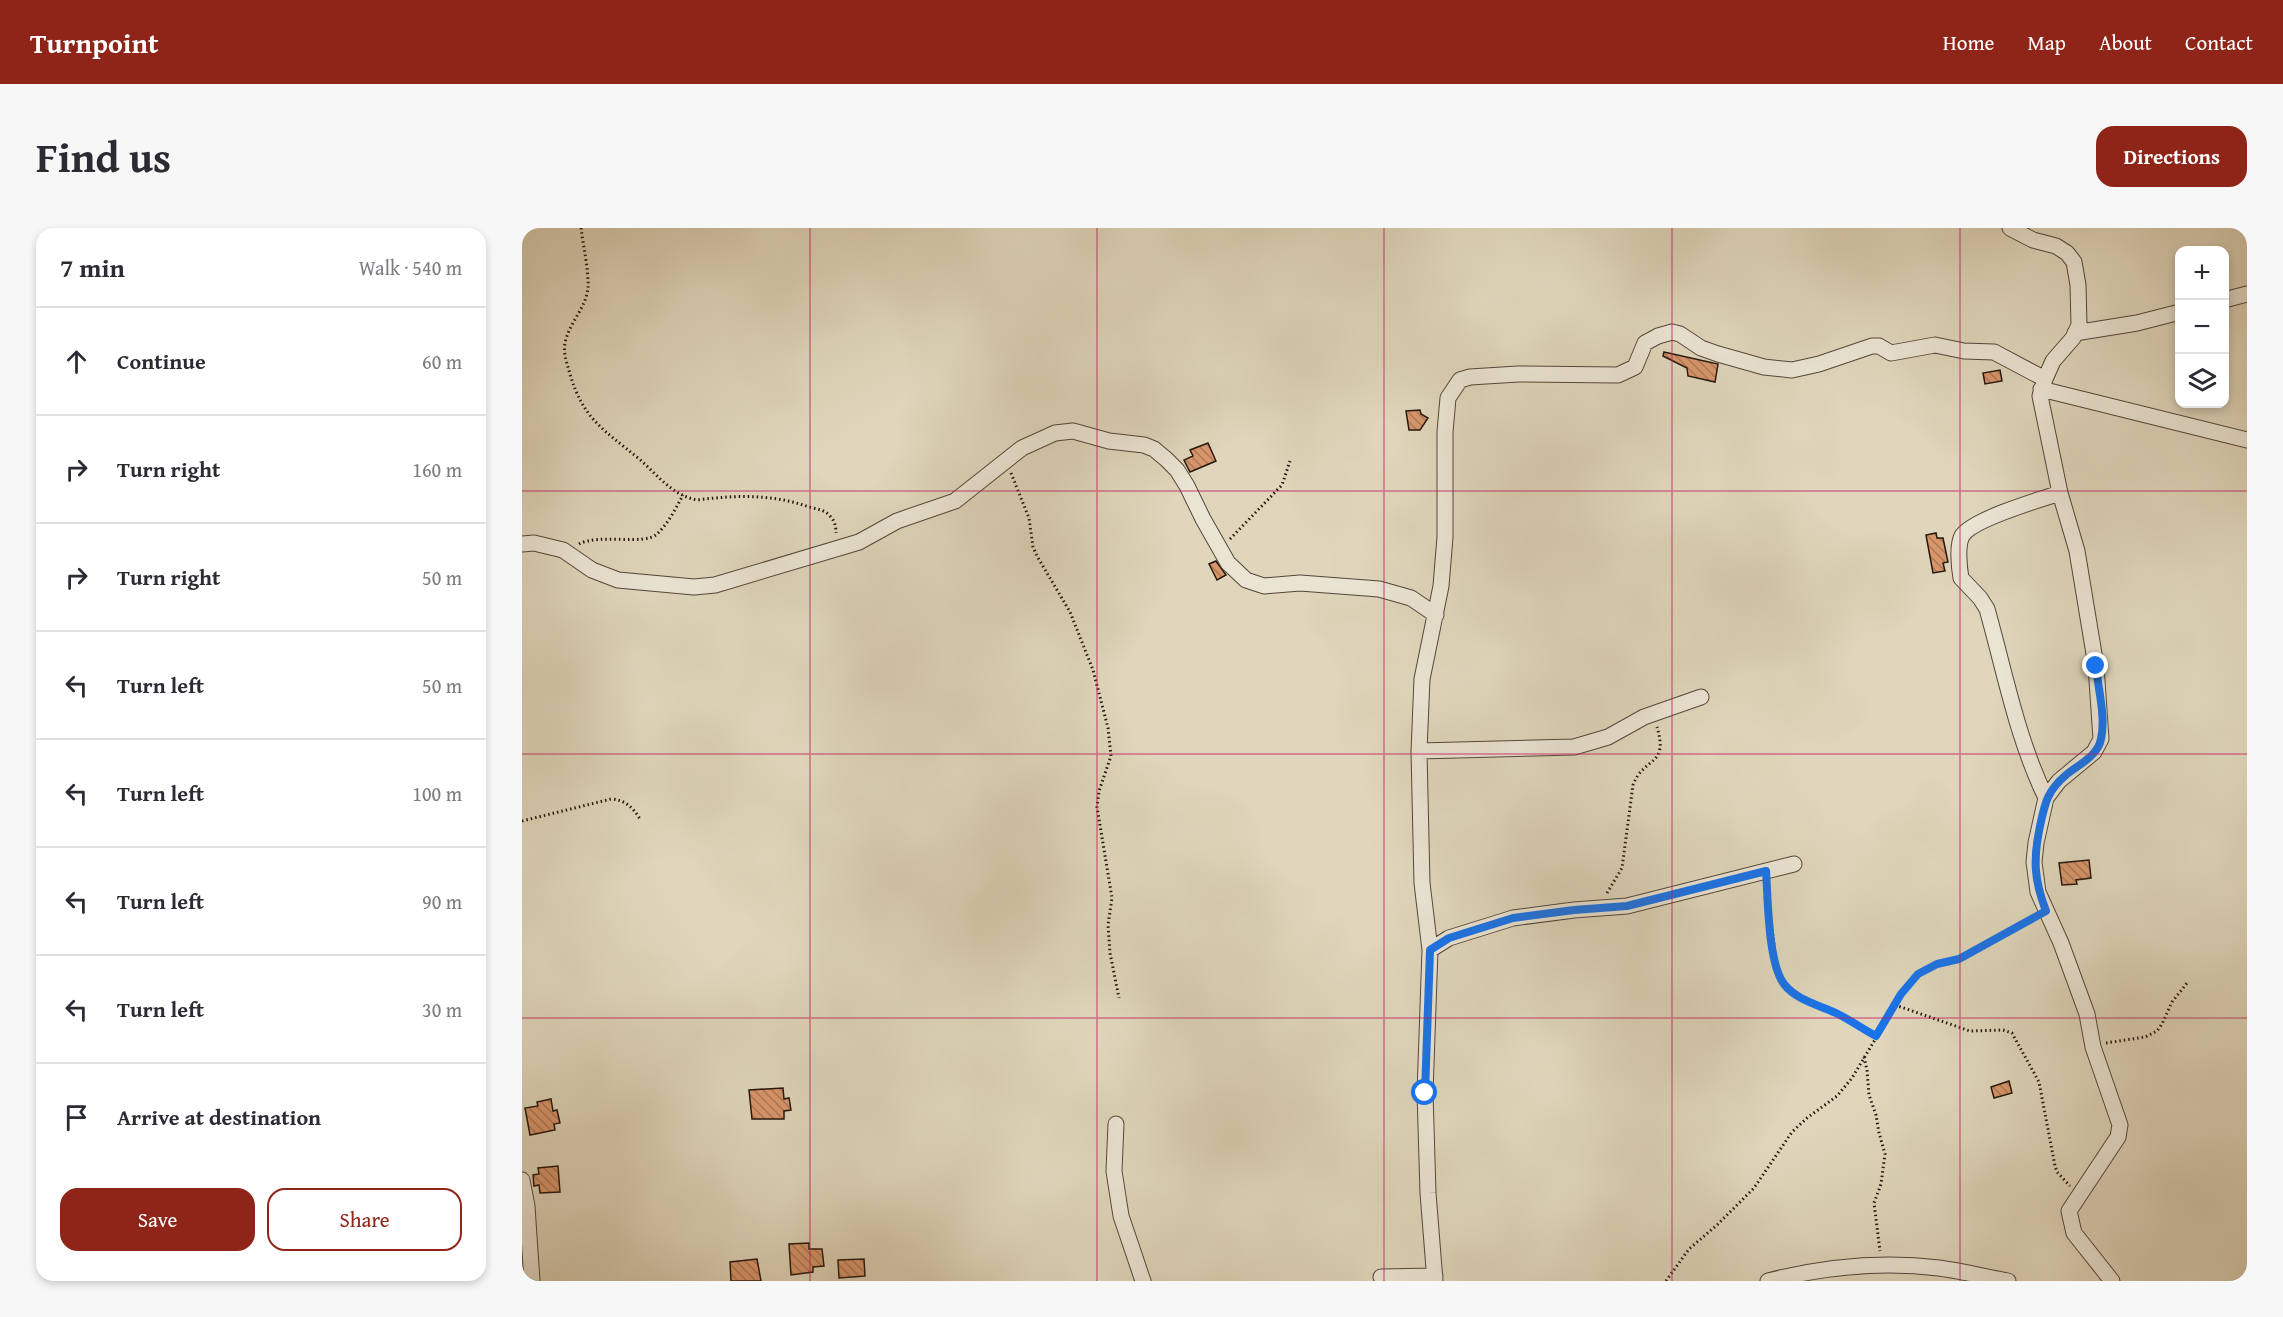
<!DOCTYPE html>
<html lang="en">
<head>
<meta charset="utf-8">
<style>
	body { margin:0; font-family:"Gentium Book Plus",serif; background:#f7f7f7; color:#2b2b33 }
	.controls { position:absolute; right:18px; top:18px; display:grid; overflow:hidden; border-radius:12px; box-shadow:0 3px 9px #0003 }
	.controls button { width:54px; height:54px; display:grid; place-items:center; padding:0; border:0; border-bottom:2px solid #e1e1e2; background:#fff; color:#2b2b33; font:30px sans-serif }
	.stop { position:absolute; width:18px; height:18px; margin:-14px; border:4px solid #1a73e8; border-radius:50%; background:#fff }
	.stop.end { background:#1a73e8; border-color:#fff; box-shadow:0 2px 6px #0008 }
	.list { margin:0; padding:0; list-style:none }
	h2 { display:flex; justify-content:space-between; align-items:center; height:78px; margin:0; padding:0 24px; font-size:26px }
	h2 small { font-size:20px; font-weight:400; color:#7c7c81 }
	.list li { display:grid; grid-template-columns:39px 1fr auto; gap:18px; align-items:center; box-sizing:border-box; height:108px; padding:0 24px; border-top:2px solid #e1e1e2 }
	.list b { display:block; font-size:22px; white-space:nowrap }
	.list em { font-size:20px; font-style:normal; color:#7c7c81 }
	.actions { display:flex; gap:12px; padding:18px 24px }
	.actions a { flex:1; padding:14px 0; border:2px solid #8f2418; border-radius:18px; text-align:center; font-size:21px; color:#8f2418 }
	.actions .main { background:#8f2418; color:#fff }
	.icon { flex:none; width:33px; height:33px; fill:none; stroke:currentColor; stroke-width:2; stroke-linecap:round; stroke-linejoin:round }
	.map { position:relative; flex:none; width:1725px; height:1053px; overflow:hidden; border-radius:18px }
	header { display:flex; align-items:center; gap:36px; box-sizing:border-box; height:84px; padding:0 30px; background:#8f2418; color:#fff }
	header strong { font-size:28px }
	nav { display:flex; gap:33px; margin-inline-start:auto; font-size:21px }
	.intro { display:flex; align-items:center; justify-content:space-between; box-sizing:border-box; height:144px; padding:0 36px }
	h1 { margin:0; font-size:42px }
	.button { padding:15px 27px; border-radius:18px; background:#8f2418; color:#fff; font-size:21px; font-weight:700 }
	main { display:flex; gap:36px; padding:0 36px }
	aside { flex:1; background:#fff; border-radius:18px; box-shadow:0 3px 9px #0003 }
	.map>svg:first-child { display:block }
	.building { fill:url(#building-back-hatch); stroke:#26170f; stroke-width:1.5 }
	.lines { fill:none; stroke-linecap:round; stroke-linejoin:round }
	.minor-casing { stroke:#54473a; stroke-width:17 }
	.path { stroke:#26170f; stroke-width:3; stroke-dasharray:1.5 3; stroke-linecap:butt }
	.minor { stroke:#eae4d3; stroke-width:15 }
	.route { stroke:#1a73e8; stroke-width:8 }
	.grid { fill:none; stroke:#c2185b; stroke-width:1.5; stroke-opacity:0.55 }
</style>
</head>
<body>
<header>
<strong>Turnpoint</strong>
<nav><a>Home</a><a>Map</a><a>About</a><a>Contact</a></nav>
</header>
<div class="intro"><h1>Find us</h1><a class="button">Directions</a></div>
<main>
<aside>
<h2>7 min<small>Walk · 540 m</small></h2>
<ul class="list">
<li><svg class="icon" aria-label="ahead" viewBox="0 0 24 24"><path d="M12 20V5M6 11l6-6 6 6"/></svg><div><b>Continue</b></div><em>60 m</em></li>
<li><svg class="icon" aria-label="right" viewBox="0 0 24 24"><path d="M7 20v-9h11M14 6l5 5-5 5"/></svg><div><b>Turn right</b></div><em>160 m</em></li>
<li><svg class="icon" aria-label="right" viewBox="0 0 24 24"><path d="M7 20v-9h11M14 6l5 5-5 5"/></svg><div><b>Turn right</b></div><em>50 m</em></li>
<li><svg class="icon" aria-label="left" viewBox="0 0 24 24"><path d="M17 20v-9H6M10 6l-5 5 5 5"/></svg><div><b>Turn left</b></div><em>50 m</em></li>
<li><svg class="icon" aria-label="left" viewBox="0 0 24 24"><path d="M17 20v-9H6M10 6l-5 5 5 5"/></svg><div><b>Turn left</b></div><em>100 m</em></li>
<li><svg class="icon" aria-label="left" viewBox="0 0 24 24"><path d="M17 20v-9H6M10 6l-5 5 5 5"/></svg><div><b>Turn left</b></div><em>90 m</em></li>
<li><svg class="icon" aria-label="left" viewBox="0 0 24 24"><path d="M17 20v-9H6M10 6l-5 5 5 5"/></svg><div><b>Turn left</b></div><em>30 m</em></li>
<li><svg class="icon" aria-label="arrive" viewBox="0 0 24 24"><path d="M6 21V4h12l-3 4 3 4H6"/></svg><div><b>Arrive at destination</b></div></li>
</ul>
<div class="actions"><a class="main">Save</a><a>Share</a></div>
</aside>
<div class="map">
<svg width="1725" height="1053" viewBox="0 0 1725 1053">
	<defs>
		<pattern id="building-back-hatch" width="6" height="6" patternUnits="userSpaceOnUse" patternTransform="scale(1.5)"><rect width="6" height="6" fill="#d8966b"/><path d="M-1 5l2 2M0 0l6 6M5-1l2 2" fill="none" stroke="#af7956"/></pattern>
	</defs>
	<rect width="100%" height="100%" fill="#dfd6bb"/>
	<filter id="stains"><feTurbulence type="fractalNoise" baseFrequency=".00333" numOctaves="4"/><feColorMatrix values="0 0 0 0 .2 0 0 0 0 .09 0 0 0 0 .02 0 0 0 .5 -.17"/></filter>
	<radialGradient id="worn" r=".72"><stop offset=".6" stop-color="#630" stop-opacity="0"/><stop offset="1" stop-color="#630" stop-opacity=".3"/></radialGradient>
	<path class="building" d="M1142 124 1196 136 1193 154 1166 148 1165 140 1141 128Z
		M1478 142 1480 153 1463 156 1461 145Z
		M898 182 899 186 906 190 898 202H887L884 183Z
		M686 215 694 233 668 244 662 232 671 228 668 222Z
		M1414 305 1415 310H1421L1426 334 1421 335 1423 343 1411 345 1404 307Z
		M694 333 704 347 695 352 687 336Z
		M1567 632 1569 650 1554 652 1555 656 1540 657 1537 635Z
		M1487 853 1490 865 1472 870 1469 859Z
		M261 860 262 871 267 870 269 882 262 883V891H230L227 862Z
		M29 871 31 883 35 882 38 895 32 896 33 902 8 907 3 880 16 878 15 874Z
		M36 938 38 964 18 965 17 957 12 958 11 947 17 946 16 940Z
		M287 1015V1021H300L302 1038 291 1039V1044L269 1047 267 1016Z
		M235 1031 239 1053H209L208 1034Z
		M342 1031 343 1048 317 1050 316 1032Z"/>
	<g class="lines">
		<g class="minor-casing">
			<path id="minor" d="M1488 0 1511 12 1534 18 1545 25 1552 34 1556 57 1557 97 1551 110 1531 133 1523 151 1518 168 1538 265 1555 323 1574 438 1579 511 1572 524 1537 553 1524 570 1514 615 1512 634 1516 664 1539 715 1565 786 1571 819 1598 897 1596 909 1547 983 1552 1005 1590 1053
				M1702 72 1725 66
				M1553 105 1615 95 1658 84
				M1519 161 1725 212
				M0 316 12 315 41 322 70 342 96 352 172 359 193 357 337 314 375 293 433 273 500 220 533 205 551 203 587 213 622 217 632 221 644 231 655 242 665 258 681 291 706 335 724 352 742 358 778 355 857 361 889 370 914 387
				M897 523 1052 519 1086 509 1122 489 1179 469
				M1524 570C1495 510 1483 445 1465 381L1458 370 1439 350C1437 339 1435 317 1440 308 1449 292 1519 271 1538 265
				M908 722 927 710 991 690 1052 682 1105 678 1272 636
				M594 896 592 943 599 988 621 1053
				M0 952 5 978 10 1053
				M859 1049 913 1048
				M913 1053 906 965 903 865 908 722 900 655 897 523 900 451 919 358 923 309V204L926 170 938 152 948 149 996 146 1096 147 1113 139 1123 115 1136 108 1150 104 1158 106 1179 120 1196 126 1242 139 1270 142 1297 136 1350 118H1357L1369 125 1413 117 1442 123 1472 124 1523 151
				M1246 1053C1301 1039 1360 1033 1417 1040 1440 1043 1463 1049 1486 1053"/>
		</g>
		<path class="path" d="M59 0C61 17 67 43 66 60 64 80 47 95 43 115 41 125 45 136 48 146 61 191 82 202 116 230 135 246 149 267 175 272 214 267 251 266 287 279 295 281 303 282 308 288 313 293 314 299 314 305
			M489 245 507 290 511 319 515 328 548 384 571 442 586 500 589 528 577 563 575 579 590 670 586 697 588 725 597 770
			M708 311 760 257 768 233
			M57 316C78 305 122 318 135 306 146 296 154 280 161 267
			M0 593 89 571C104 572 111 580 118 591
			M1245 657 1255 743 1263 757 1286 774 1317 786 1354 809
			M1085 665 1100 640 1111 557C1122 528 1147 539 1135 499
			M1373 777 1448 803 1481 802 1490 805 1517 854 1533 938 1535 944 1548 958
			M1584 815 1623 809 1635 803 1640 796 1650 774 1665 755
			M1342 829 1345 842 1347 867 1354 887 1357 905 1363 926 1359 956 1352 975 1358 1023
			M1144 1053 1167 1021 1195 997 1232 960 1270 904 1285 890 1315 868 1330 850 1390 750 1406 739 1437 731 1513 690"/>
		<use href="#minor" class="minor"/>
	</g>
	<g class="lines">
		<path class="route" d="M903 865 908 722 927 710 991 690 1052 682 1105 678 1244 643C1246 671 1246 735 1262 756 1274 772 1297 777 1314 785 1328 792 1341 801 1354 808L1379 766 1396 746 1415 736 1437 731 1524 683C1512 652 1511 631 1518 598 1523 575 1525 563 1544 547 1556 537 1576 528 1579 511 1584 489 1576 461 1574 438"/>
	</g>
	<path class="grid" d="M288 0V1053M575 0V1053M862 0V1053M1150 0V1053M1438 0V1053M0 263H1725M0 526H1725M0 790H1725"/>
	<rect width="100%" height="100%" filter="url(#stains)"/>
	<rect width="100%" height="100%" fill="url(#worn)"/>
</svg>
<div class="controls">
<button>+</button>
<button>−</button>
<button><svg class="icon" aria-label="layers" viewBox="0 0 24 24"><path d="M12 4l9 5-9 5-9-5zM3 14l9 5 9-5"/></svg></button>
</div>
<div class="stop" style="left:903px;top:865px"></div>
<div class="stop end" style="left:1574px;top:438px"></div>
</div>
</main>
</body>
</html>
